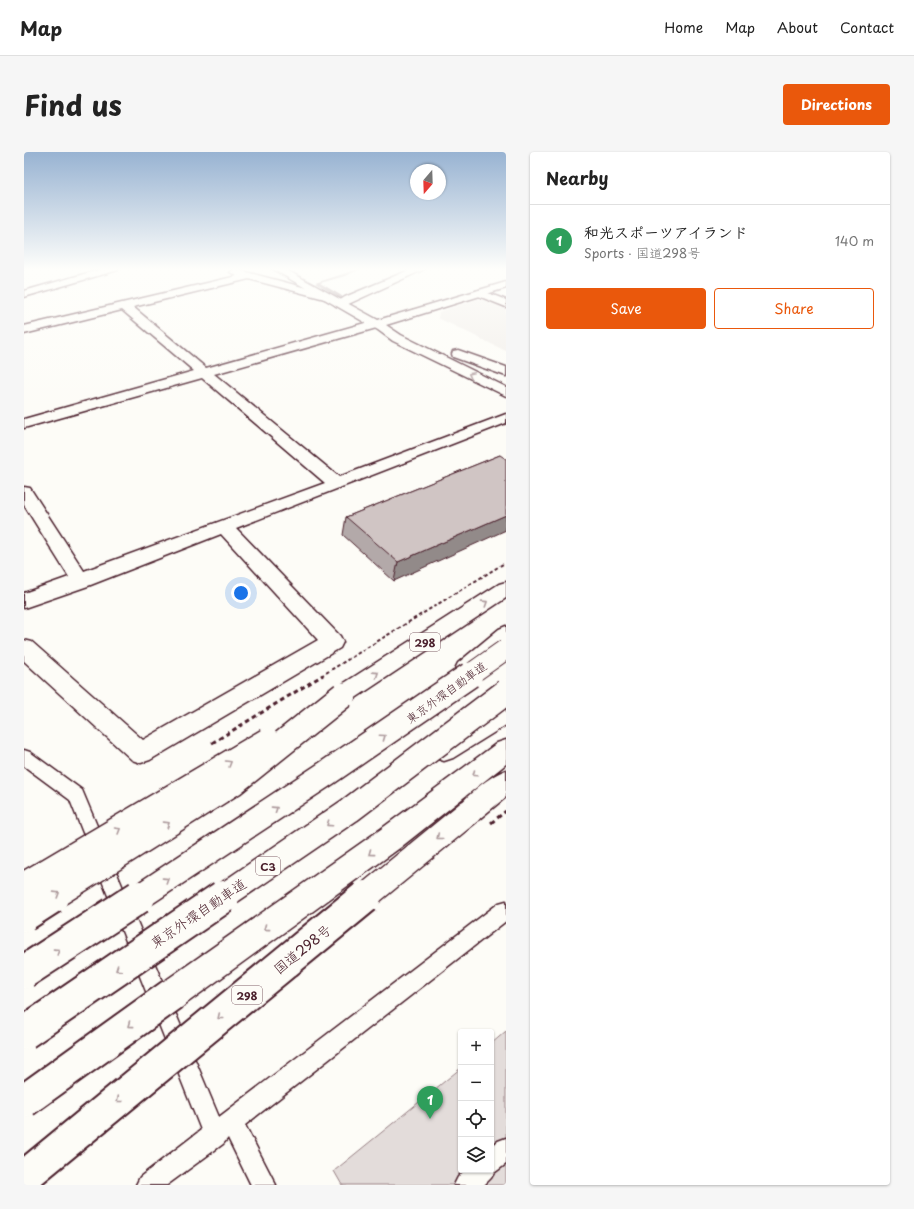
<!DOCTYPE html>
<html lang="en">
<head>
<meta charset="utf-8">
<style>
	body { margin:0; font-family:"Playpen Sans","Klee One",sans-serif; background:#f6f6f6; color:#222 }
	.controls { position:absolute; right:12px; bottom:12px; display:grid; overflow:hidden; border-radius:4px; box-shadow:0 1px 3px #0004 }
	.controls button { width:36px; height:36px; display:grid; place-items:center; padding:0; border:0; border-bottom:1px solid #e0e0e0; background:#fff; color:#222; font:20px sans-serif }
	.compass { position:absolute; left:386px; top:12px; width:36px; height:36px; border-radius:50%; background:#fff; box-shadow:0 1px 3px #0004; rotate:199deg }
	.you { position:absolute; left:217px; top:441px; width:14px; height:14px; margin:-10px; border:3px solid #fff; border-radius:50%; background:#1a73e8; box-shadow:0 0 0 6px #1a73e833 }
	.badge { display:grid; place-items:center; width:26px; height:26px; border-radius:50%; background:#ea580c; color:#fff; font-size:13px; font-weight:700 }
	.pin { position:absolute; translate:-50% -33px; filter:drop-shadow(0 1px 2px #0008) }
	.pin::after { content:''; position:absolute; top:21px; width:14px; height:12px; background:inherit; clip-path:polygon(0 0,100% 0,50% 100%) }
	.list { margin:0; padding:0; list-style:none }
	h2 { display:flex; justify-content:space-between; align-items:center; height:52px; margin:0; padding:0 16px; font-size:17px }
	h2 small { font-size:13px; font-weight:400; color:#767676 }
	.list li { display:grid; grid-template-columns:26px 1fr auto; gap:12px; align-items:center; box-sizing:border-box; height:72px; padding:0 16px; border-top:1px solid #e0e0e0 }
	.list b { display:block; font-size:15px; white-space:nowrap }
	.list p { margin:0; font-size:13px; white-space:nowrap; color:#767676 }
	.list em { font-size:13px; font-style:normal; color:#767676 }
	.actions { display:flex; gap:8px; padding:12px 16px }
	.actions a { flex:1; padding:9px 0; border:1px solid #ea580c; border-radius:4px; text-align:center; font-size:14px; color:#ea580c }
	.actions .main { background:#ea580c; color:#fff }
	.icon { flex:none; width:22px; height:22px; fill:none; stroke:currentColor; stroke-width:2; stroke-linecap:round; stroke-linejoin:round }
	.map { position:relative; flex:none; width:482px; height:1033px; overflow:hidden; border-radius:4px }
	header { display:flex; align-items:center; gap:24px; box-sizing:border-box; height:56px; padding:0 20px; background:#fff; border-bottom:1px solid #e0e0e0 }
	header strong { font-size:19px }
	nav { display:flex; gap:22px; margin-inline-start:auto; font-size:14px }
	.intro { display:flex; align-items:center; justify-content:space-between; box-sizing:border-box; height:96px; padding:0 24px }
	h1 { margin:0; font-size:28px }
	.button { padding:10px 18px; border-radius:4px; background:#ea580c; color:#fff; font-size:14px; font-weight:700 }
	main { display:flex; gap:24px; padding:0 24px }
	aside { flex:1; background:#fff; border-radius:4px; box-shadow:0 1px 3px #0004 }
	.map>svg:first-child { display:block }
	.built { fill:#f0ece8 }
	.green { fill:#e3dcda; stroke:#967e82 }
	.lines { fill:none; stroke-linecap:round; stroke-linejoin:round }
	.stream { fill:#91777b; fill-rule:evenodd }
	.lane-casing { stroke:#4a1f2b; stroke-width:3 }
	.street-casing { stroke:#4a1f2b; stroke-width:3 }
	.secondary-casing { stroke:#4a1f2b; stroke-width:3 }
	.highway-casing { stroke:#4a1f2b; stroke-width:3 }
	.lane { fill:#fdfcf7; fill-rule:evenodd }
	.street { fill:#fdfcf7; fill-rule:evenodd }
	.secondary { fill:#fdfcf7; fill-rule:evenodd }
	.highway { fill:#fdfcf7; fill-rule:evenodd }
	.highway-bridge-far2-casing { stroke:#4a1f2b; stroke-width:22; stroke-linecap:butt }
	.highway-bridge-far1-casing { stroke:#4a1f2b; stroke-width:28; stroke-linecap:butt }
	.highway-bridge-casing { stroke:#4a1f2b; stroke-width:36; stroke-linecap:butt }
	.path-bridge-far1 { stroke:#4a1f2b; stroke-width:2; stroke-dasharray:3.5 2.5; stroke-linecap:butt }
	.path-bridge { stroke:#4a1f2b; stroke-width:3; stroke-dasharray:4.5 3.5; stroke-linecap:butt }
	.highway-bridge-far2 { stroke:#fdfcf7; stroke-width:20 }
	.highway-bridge-far1 { stroke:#fdfcf7; stroke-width:25 }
	.highway-bridge { stroke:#fdfcf7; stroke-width:32 }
	.wall { fill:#b3a9a9; stroke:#4a1f2b }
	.shaded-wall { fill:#928a89; stroke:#4a1f2b }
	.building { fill:#d0c5c4; stroke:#4a1f2b }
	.oneway { stroke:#ac999b }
	.labels { text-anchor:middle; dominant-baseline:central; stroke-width:4; stroke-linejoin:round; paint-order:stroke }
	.shield { fill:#fdfcf7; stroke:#806168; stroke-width:1 }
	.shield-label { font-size:11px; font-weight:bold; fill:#4a1f2b }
	.street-label { font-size:12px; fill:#4a1f2b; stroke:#fdfcf7 }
	.near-street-label { font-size:14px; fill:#4a1f2b; stroke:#fdfcf7 }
</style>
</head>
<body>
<header>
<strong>Map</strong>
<nav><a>Home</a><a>Map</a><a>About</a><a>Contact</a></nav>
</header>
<div class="intro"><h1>Find us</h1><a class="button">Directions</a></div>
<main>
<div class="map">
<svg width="482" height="1033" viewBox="0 0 482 1033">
	<rect width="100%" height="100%" fill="#fdfcf7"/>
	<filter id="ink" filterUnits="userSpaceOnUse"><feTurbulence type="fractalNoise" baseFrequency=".025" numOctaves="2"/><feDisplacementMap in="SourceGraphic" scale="8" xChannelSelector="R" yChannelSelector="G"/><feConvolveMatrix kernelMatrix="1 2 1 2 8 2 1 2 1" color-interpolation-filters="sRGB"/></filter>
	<g filter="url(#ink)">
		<path class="built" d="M453 147 461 148 482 157V199L414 166 415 160Z"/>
		<path class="green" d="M482 879V1033H318L310 1019 437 916V1018H467V892Z"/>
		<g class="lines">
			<path class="stream" d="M335 116H339L321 124 296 131 318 144V146H316L291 131 319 122Z"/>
			<g class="lane-casing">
				<path id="lane" d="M0 598 6 600 58 638 195 965 475 751 482 749V769L221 973 252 1033H227L204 986 199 992 143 1033H112L116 1025 177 978 46 648 0 614Z
					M482 986V1012L470 1021 467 1026 460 1033H430L434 1025 441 1018H467V995L474 989Z"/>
			</g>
			<g class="street-casing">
				<path id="street" d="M81 116H95L94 118 0 145V139Z
					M390 116H403L320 154H312L310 152 321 145Z
					M211 117 305 142 307 144 301 147 225 127 109 155 182 216 348 169H356L358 172 356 175 190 222 315 325 482 262V271L212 376 316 484 319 490 316 496 126 608 117 611 108 608 0 509V488L8 490 119 588 294 488 197 382 64 434 0 456V441L45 425 0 353V335L6 336 60 419 301 331 178 226 0 276V267L170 219 98 158 0 182V174L213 124 206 120Z
					M456 138 482 148V155L452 143 450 141 452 139Z"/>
			</g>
			<g class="secondary-casing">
				<path id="secondary" d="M247 116H259L354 168 482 130V136L362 173 377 183 482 235V244L369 189 354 178Z
					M434 198 482 215V224L429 205 428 202 429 199Z"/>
			</g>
			<g class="highway-casing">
				<path id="highway" d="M482 430V446L327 549 319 552 311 549 308 543 311 537 475 432Z
					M482 474V494C469 506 453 529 434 523L431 517 434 511 475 477Z
					M482 552V573L429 606 420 609 411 606 408 599 411 592 474 554Z
					M482 588V612L377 695 160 853 149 858 138 853 133 842 138 831 357 677 473 591Z
					M482 618V645L454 668 445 672 436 668 432 660C439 645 467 623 482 618Z"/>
			</g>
			<use href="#lane" class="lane"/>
			<use href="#street" class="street"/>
			<use href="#secondary" class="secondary"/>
			<use href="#highway" class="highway"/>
			<g class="highway-bridge-far2-casing">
				<path id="highway-bridge-far2" d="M444 524 482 497"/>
			</g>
			<g class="highway-bridge-far1-casing">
				<path id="highway-bridge-far1" d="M0 733 243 589
					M27 746 209 631 319 543
					M114 746 303 621 446 523
					M197 746 326 658 482 540
					M340 746 445 660"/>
			</g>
			<g class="highway-bridge-casing">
				<path id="highway-bridge" d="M0 763 28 745
					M0 820 115 745
					M0 881 199 745
					M0 949 149 842
					M0 1025 341 745"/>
			</g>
			<path class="path-bridge-far1" d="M297 524 479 412"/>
			<path class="path-bridge" d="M188 591 299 523
				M467 671 482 659"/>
			<use href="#highway-bridge-far2" class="highway-bridge-far2"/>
			<use href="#highway-bridge-far1" class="highway-bridge-far1"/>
			<use href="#highway-bridge" class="highway-bridge"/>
		</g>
		<path class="wall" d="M476 303 370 429 319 383 322 365Z"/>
		<path class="shaded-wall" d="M482 363V378L370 429 374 410Z"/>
		<path class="building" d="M476 303 482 307V363L374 410 322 365Z"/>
		<defs><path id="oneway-chevron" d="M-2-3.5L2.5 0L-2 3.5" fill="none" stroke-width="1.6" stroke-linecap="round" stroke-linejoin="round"/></defs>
		<g class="oneway">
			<use href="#oneway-chevron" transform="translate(447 223) rotate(-154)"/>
			<use href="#oneway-chevron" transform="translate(461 451) rotate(-33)"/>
			<use href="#oneway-chevron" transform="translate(352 522) rotate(-33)"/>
			<use href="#oneway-chevron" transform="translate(359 585) rotate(-35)"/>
			<use href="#oneway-chevron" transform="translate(205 611) rotate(-31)"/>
			<use href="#oneway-chevron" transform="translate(451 622) rotate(143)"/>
			<use href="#oneway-chevron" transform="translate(251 657) rotate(-33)"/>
			<use href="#oneway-chevron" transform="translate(143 672) rotate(-32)"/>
			<use href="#oneway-chevron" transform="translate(305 672) rotate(146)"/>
			<use href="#oneway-chevron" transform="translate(94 678) rotate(-31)"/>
			<use href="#oneway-chevron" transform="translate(415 685) rotate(141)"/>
			<use href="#oneway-chevron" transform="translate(347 701) rotate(144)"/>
			<use href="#oneway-chevron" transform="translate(142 728) rotate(-33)"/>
			<use href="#oneway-chevron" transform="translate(33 742) rotate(-32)"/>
			<use href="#oneway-chevron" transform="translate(242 776) rotate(144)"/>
			<use href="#oneway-chevron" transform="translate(33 799) rotate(-33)"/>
			<use href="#oneway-chevron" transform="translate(94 817) rotate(146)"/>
			<use href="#oneway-chevron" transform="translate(196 865) rotate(141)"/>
			<use href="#oneway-chevron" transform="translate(106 873) rotate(144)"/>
			<use href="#oneway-chevron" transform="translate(95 948) rotate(141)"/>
		</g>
	</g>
	<linearGradient id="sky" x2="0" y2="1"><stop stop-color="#98b3d2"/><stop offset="0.45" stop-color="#fefefb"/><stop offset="1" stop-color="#fefefb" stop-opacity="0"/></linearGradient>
	<rect width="482" height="260" fill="url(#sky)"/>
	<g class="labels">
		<g class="shield">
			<rect x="386" y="481" width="30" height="18" rx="3"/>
			<rect x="232" y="705" width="24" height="18" rx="3"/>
			<rect x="208" y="834" width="30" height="18" rx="3"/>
		</g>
		<g class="shield-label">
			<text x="401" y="490">298</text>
			<text x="244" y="714">C3</text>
			<text x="223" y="843">298</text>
		</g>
		<g class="street-label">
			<text transform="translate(422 540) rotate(-36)">東京外環自動車道</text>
		</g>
		<g class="near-street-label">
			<text transform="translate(174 761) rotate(-34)">東京外環自動車道</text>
			<text transform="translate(278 797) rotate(-39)">国道298号</text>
		</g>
	</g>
</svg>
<div class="controls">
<button>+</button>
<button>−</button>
<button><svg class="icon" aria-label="locate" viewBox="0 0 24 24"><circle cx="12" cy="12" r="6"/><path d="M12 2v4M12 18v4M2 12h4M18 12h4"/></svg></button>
<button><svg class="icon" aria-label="layers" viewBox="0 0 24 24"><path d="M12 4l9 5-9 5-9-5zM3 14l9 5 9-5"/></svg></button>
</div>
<svg class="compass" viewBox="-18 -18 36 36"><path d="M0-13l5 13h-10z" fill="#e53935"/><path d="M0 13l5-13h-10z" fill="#767676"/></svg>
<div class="you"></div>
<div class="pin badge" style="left:406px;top:967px;background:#2e9e5b">1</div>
</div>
<aside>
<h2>Nearby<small></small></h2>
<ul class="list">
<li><span class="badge" style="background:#2e9e5b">1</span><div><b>和光スポーツアイランド</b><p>Sports · 国道298号</p></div><em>140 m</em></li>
</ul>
<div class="actions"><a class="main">Save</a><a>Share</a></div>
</aside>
</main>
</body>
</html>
